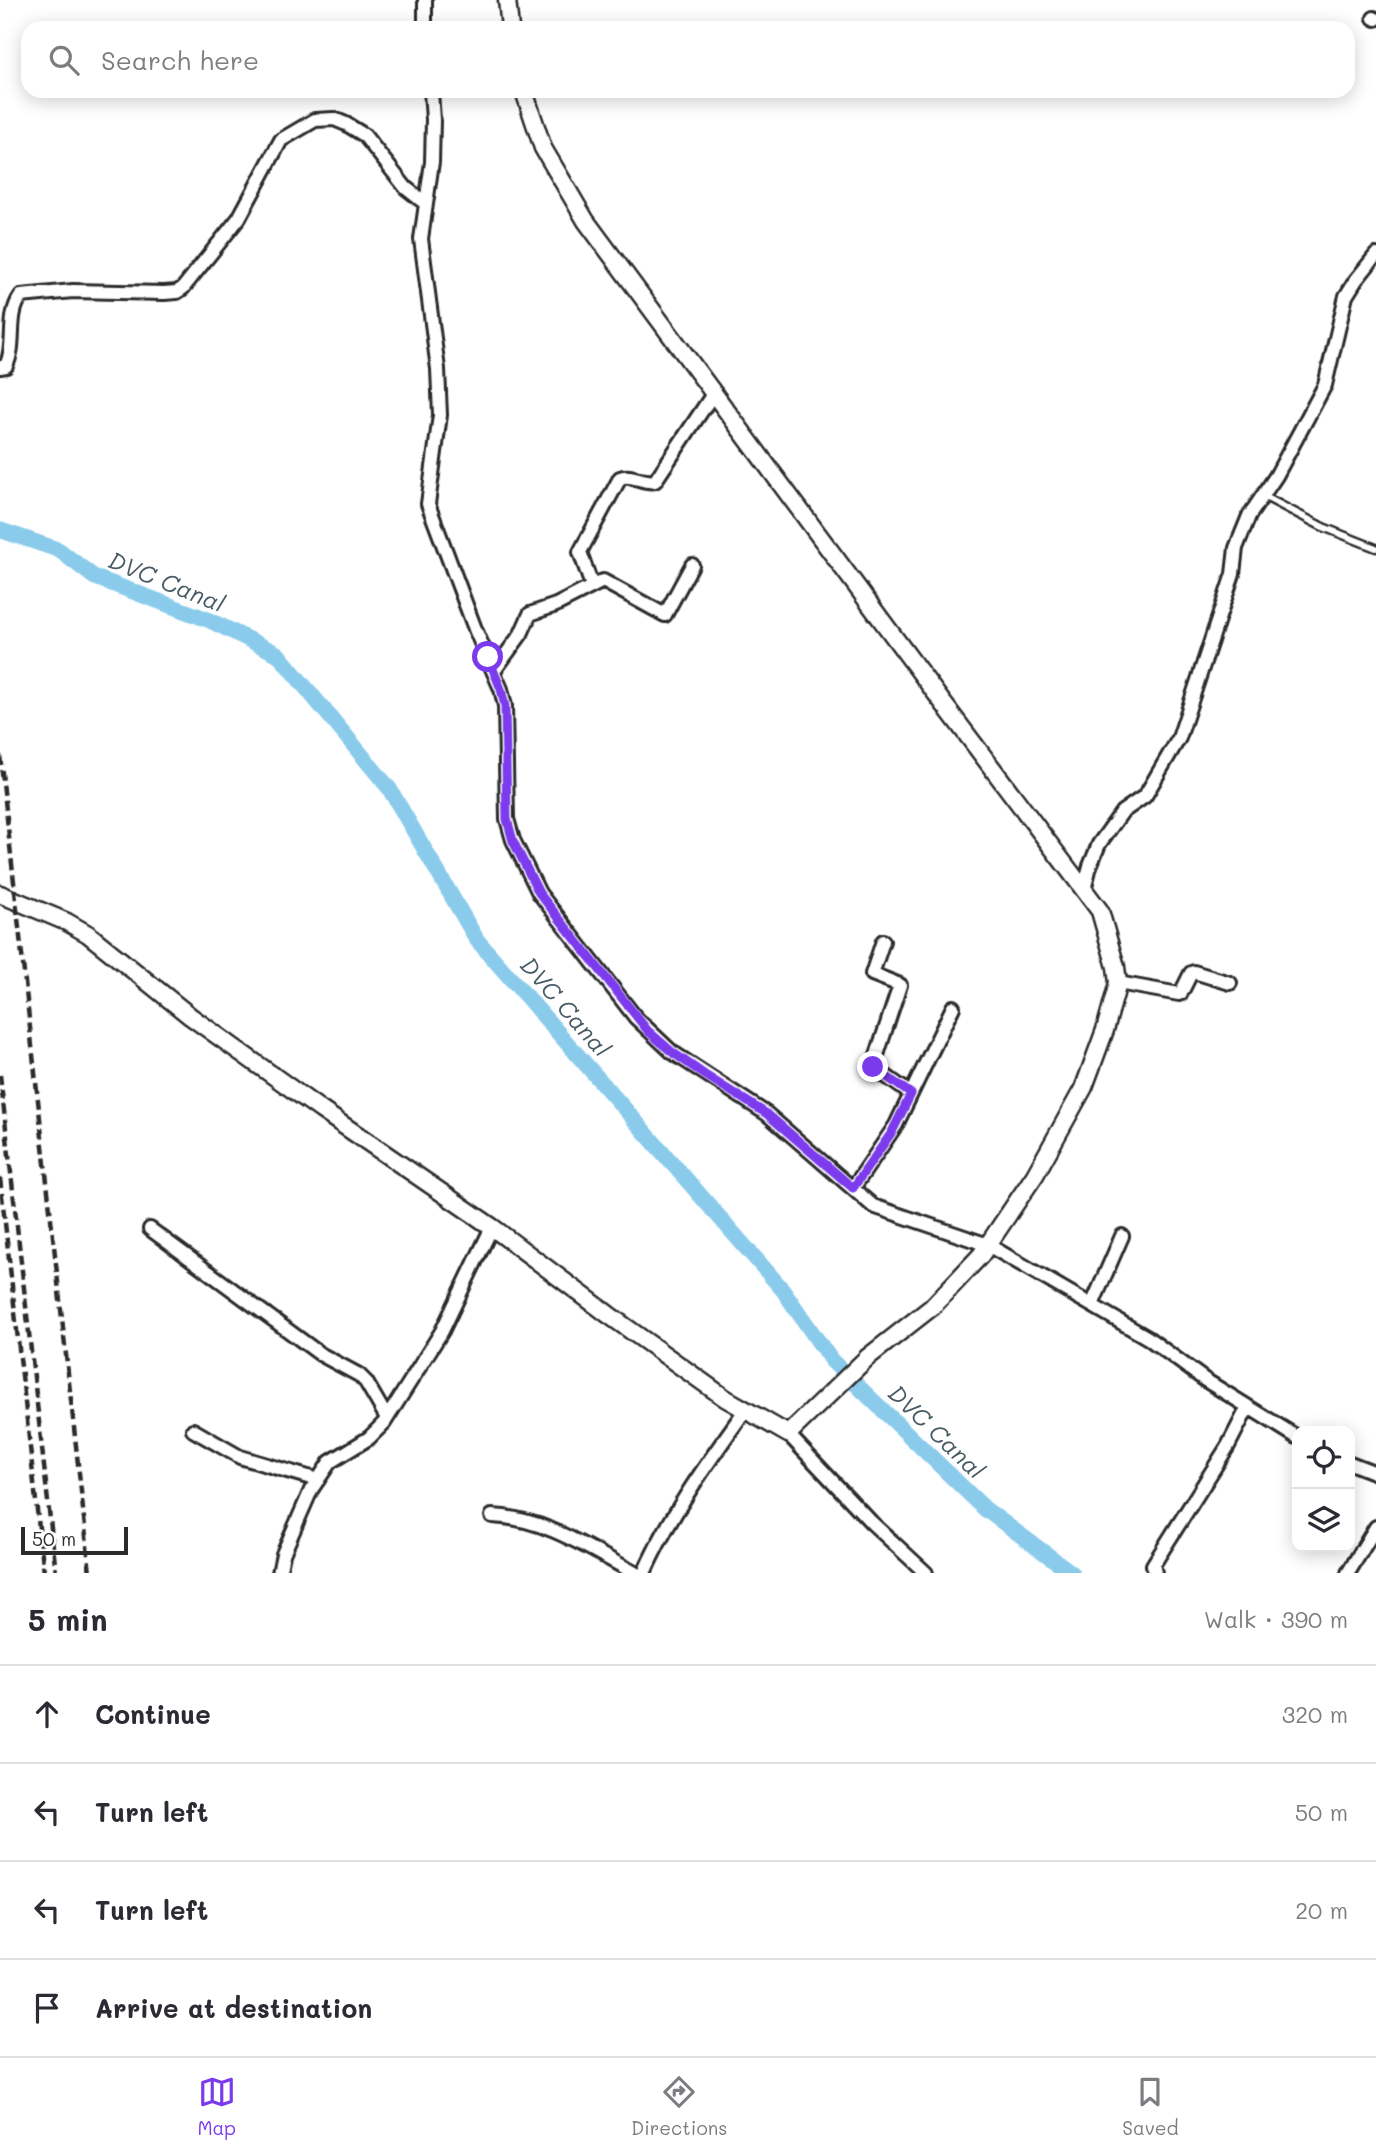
<!DOCTYPE html>
<html lang="en">
<head>
<meta charset="utf-8">
<style>
	body { margin:0; font-family:Mali,sans-serif; background:#f2f2f3; color:#2b2b33 }
	.controls { position:absolute; right:21px; bottom:21px; display:grid; overflow:hidden; border-radius:14px; box-shadow:0 4px 18px #0003 }
	.controls button { width:63px; height:63px; display:grid; place-items:center; padding:0; border:0; border-bottom:2px solid #e1e1e2; background:#fff; color:#2b2b33; font:35px sans-serif }
	.scale { position:absolute; left:21px; bottom:18px; width:107px; box-sizing:border-box; padding-left:7px; border:4px solid #2b2b2b; border-top:0; font-size:19px; line-height:24px; white-space:nowrap; color:#2b2b2b; -webkit-text-stroke:5px #fff; paint-order:stroke }
	.stop { position:absolute; width:21px; height:21px; margin:-16px; border:5px solid #7c3aed; border-radius:50%; background:#fff }
	.stop.end { background:#7c3aed; border-color:#fff; box-shadow:0 2px 7px #0008 }
	.list { margin:0; padding:0; list-style:none }
	h2 { display:flex; justify-content:space-between; align-items:center; height:91px; margin:0; padding:0 28px; font-size:30px }
	h2 small { font-size:23px; font-weight:400; color:#7c7c81 }
	.list li { display:grid; grid-template-columns:46px 1fr auto; gap:21px; align-items:center; box-sizing:border-box; height:98px; padding:0 28px; border-top:2px solid #e1e1e2 }
	.list b { display:block; font-size:26px; white-space:nowrap }
	.list em { font-size:23px; font-style:normal; color:#7c7c81 }
	.icon { flex:none; width:38px; height:38px; fill:none; stroke:currentColor; stroke-width:2; stroke-linecap:round; stroke-linejoin:round }
	.map { position:relative; flex:none; width:1376px; height:1573px; overflow:hidden }
	.search { position:absolute; background:#fff; box-shadow:0 4px 18px #0003; left:21px; right:21px; top:21px; height:77px; display:flex; align-items:center; gap:18px; box-sizing:border-box; padding:0 24px; border-radius:21px; color:#7c7c81; font-size:26px }
	.sheet { height:483px; background:#fff }
	nav { display:flex; justify-content:space-around; align-items:center; box-sizing:border-box; height:98px; border-top:2px solid #e1e1e2; background:#fff; font-size:19px; color:#7c7c81 }
	nav a { display:grid; justify-items:center; gap:4px }
	nav .on { color:#7c3aed }
	.map>svg:first-child { display:block }
	.lines { fill:none; stroke-linecap:round; stroke-linejoin:round }
	.canal { stroke:#8acbeb; stroke-width:16 }
	.lane-casing { stroke:#2b2b2b; stroke-width:11 }
	.street-casing { stroke:#2b2b2b; stroke-width:18 }
	.secondary-casing { stroke:#2b2b2b; stroke-width:21 }
	.lane { stroke:#fff; stroke-width:6 }
	.street { stroke:#fff; stroke-width:12 }
	.secondary { stroke:#fff; stroke-width:16 }
	.rail { stroke:#2b2b2b; stroke-width:4.5; stroke-dasharray:10 5; stroke-linecap:butt }
	.route { stroke:#7c3aed; stroke-width:9 }
	.labels { text-anchor:middle; dominant-baseline:central; stroke-width:5; stroke-linejoin:round; paint-order:stroke }
	.water-label { font-size:24px; font-style:italic; fill:#485b65; stroke:#fff }
</style>
</head>
<body>
<div class="map">
<svg width="1376" height="1573" viewBox="0 0 1376 1573">
	<rect width="100%" height="100%" fill="#fff"/>
	<filter id="ink" filterUnits="userSpaceOnUse"><feTurbulence type="fractalNoise" baseFrequency=".0143" numOctaves="2"/><feDisplacementMap in="SourceGraphic" scale="14" xChannelSelector="R" yChannelSelector="G"/><feConvolveMatrix kernelMatrix="1 2 1 2 8 2 1 2 1" color-interpolation-filters="sRGB"/></filter>
	<g filter="url(#ink)">
		<g class="lines">
			<path class="canal" d="M0 530 59 550 94 577 209 620 278 654 389 788 477 940 783 1290 831 1360 985 1509 1072 1573"/>
			<g class="lane-casing">
				<path id="lane" d="M1263 496 1323 527 1376 548"/>
			</g>
			<g class="street-casing">
				<path id="street" d="M425 0V28
					M1374 18 1376 19
					M431 91 433 120 432 162 421 239 438 369 440 415 428 504 475 629 501 689 505 706 507 819 513 840 539 893 636 1018 672 1052 767 1114 873 1206 988 1245 1148 1338 1205 1380 1297 1437
					M0 367 6 366C17 343 6 317 21 296L73 291 164 293 177 292 183 288 239 218 281 140 315 120 334 119 346 124 364 135 406 188 425 203
					M592 586 580 552 620 478C631 473 644 484 655 481L713 394
					M494 671 521 634 530 614 556 605 603 581 665 615 692 565
					M1084 890 1090 866 1099 844 1122 812 1145 796 1179 738 1233 574 1236 548 1249 516 1276 476 1325 385 1346 296 1356 280 1376 255
					M883 941 872 974 900 985 873 1067 911 1094
					M1118 983 1179 994 1181 993 1191 973 1194 972 1230 983
					M853 1188 896 1125 953 1007
					M150 1229 320 1354 359 1375 366 1382 387 1418
					M1092 1305 1122 1236
					M193 1430 240 1457 318 1480
					M788 1434 871 1522 926 1573
					M1350 1463 1376 1473
					M492 1516C545 1518 589 1549 635 1573
					M279 1573 283 1554 311 1490 330 1462 369 1438 384 1423 442 1331 492 1227
					M644 1573C670 1514 709 1461 746 1409
					M1155 1573 1153 1565 1228 1446 1248 1407
					M1348 1573 1376 1527"/>
			</g>
			<g class="secondary-casing">
				<path id="secondary" d="M507 0 510 28
					M0 894 67 922 88 934 190 1016 321 1110 492 1227 609 1315 725 1398 788 1434 868 1357 932 1307 981 1255 1035 1175 1084 1087 1105 1030 1118 983 1116 967 1100 911 937 695 586 221 543 148 524 91"/>
			</g>
			<use href="#lane" class="lane"/>
			<use href="#street" class="street"/>
			<use href="#secondary" class="secondary"/>
			<path class="rail" d="M0 755 90 1573
				M0 1075 56 1573
				M0 1178 44 1573"/>
		</g>
	</g>
	<g class="lines" filter="url(#ink)">
		<path class="route" d="M488 657 501 689 505 706 507 819 513 841 539 893 648 1031 672 1052 705 1075 767 1114 853 1188 892 1132 911 1094 873 1067"/>
	</g>
	<g class="labels">
		<g class="water-label">
			<text transform="translate(167 581) rotate(22)">DVC Canal</text>
			<text transform="translate(566 1006) rotate(49)">DVC Canal</text>
			<text transform="translate(937 1431) rotate(44)">DVC Canal</text>
		</g>
	</g>
</svg>
<div class="controls">
<button><svg class="icon" aria-label="locate" viewBox="0 0 24 24"><circle cx="12" cy="12" r="6"/><path d="M12 2v4M12 18v4M2 12h4M18 12h4"/></svg></button>
<button><svg class="icon" aria-label="layers" viewBox="0 0 24 24"><path d="M12 4l9 5-9 5-9-5zM3 14l9 5 9-5"/></svg></button>
</div>
<div class="scale">50 m</div>
<div class="stop" style="left:488px;top:657px"></div>
<div class="stop end" style="left:873px;top:1067px"></div>
<div class="search"><svg class="icon" aria-label="search" viewBox="0 0 24 24"><circle cx="10" cy="10" r="6"/><path d="M15 15l6 6"/></svg>Search here</div>
</div>
<section class="sheet">
<h2>5 min<small>Walk · 390 m</small></h2>
<ul class="list">
<li><svg class="icon" aria-label="ahead" viewBox="0 0 24 24"><path d="M12 20V5M6 11l6-6 6 6"/></svg><div><b>Continue</b></div><em>320 m</em></li>
<li><svg class="icon" aria-label="left" viewBox="0 0 24 24"><path d="M17 20v-9H6M10 6l-5 5 5 5"/></svg><div><b>Turn left</b></div><em>50 m</em></li>
<li><svg class="icon" aria-label="left" viewBox="0 0 24 24"><path d="M17 20v-9H6M10 6l-5 5 5 5"/></svg><div><b>Turn left</b></div><em>20 m</em></li>
<li><svg class="icon" aria-label="arrive" viewBox="0 0 24 24"><path d="M6 21V4h12l-3 4 3 4H6"/></svg><div><b>Arrive at destination</b></div></li>
</ul>
</section>
<nav>
<a class="on"><svg class="icon" aria-label="map" viewBox="0 0 24 24"><path d="M3 6l6-2 6 2 6-2v14l-6 2-6-2-6 2zM9 4v14M15 6v14"/></svg>Map</a>
<a><svg class="icon" aria-label="directions" viewBox="0 0 24 24"><path d="M12 3l9 9-9 9-9-9zM9 14v-3h6M13 9l2 2-2 2"/></svg>Directions</a>
<a><svg class="icon" aria-label="saved" viewBox="0 0 24 24"><path d="M7 4h10v16l-5-4-5 4z"/></svg>Saved</a>
</nav>
</body>
</html>
